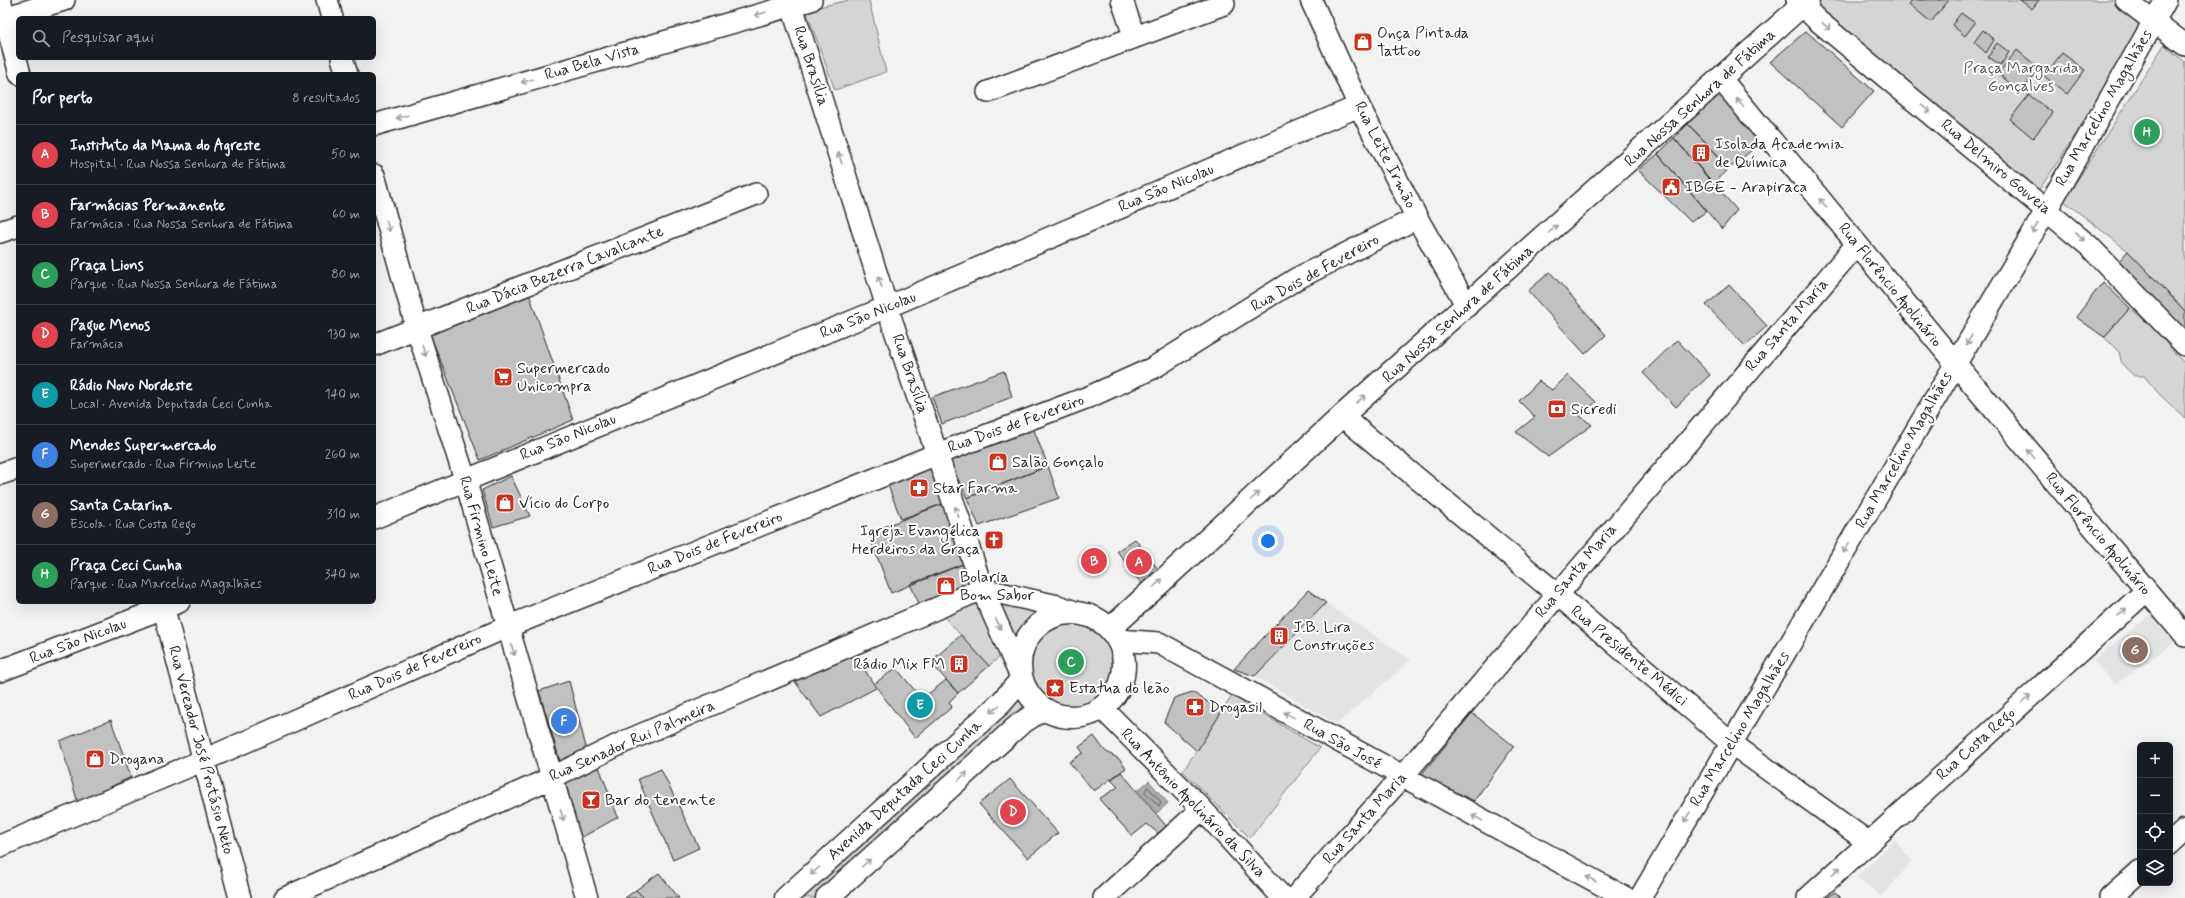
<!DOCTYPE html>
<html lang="pt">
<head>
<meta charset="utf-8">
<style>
	body { margin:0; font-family:Mynerve,sans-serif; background:#20242c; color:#f1f3f6 }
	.controls { position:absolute; right:12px; bottom:12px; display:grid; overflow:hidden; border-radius:6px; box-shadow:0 4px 16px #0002 }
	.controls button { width:36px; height:36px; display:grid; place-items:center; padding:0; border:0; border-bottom:1px solid #363941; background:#171b24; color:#f1f3f6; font:20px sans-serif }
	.you { position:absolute; left:1268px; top:541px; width:14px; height:14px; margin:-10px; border:3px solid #fff; border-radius:50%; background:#1a73e8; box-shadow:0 0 0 6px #1a73e833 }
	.badge { display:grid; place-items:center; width:26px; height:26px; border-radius:50%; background:#c8321e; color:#fff; font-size:13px; font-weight:700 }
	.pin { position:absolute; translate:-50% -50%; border:2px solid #fff; box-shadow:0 1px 4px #0006 }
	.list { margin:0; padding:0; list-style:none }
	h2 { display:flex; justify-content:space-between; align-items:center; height:52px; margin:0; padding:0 16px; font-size:17px }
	h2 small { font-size:13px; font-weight:400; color:#9ea1a6 }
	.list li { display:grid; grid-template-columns:26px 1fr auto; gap:12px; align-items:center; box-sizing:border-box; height:60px; padding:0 16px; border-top:1px solid #363941 }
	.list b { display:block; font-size:15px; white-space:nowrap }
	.list p { margin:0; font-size:13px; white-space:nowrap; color:#9ea1a6 }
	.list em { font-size:13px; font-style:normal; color:#9ea1a6 }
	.icon { flex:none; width:22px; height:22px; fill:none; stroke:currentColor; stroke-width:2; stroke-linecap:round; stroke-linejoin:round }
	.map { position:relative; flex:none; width:2185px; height:898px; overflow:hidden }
	.search { position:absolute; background:#171b24; box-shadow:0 4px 16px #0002; left:16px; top:16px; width:360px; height:44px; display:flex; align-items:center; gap:10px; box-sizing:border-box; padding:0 14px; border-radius:6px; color:#9ea1a6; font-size:15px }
	.panel { position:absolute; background:#171b24; box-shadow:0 4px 16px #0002; left:16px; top:72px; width:360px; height:532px; border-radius:6px }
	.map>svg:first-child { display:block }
	.built { fill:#e3e3e3 }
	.green { fill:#d5d5d5; stroke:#808080 }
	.water { fill:#ababab; stroke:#787878 }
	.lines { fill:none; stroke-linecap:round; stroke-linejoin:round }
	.shore { stroke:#5e5e5e; stroke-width:1 }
	.building { fill:#c1c1c1; stroke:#2b2b2b }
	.minor-casing { stroke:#2b2b2b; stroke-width:24 }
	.major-casing { stroke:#2b2b2b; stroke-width:25 }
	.minor { stroke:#fff; stroke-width:21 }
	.major { stroke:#fff; stroke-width:22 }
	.oneway { stroke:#a0a0a0 }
	.labels { text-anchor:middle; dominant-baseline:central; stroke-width:4; stroke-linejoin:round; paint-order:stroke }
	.poi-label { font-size:16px; fill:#2b2b2b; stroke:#fff; text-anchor:start }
	.street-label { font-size:16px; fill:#2b2b2b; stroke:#fff }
	.park-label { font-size:16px; fill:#565656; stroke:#fff }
</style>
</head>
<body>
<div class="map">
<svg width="2185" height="898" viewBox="0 0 2185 898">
	<rect width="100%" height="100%" fill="#f2f2f2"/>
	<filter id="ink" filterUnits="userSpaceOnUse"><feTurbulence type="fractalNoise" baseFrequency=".025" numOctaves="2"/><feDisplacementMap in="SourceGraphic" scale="8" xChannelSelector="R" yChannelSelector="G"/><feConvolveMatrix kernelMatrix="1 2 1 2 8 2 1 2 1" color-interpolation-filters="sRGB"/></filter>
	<g filter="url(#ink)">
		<path class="built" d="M1326 603 1411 660 1337 724 1255 676Z
			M2154 612 2178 640 2115 685 2093 660Z
			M1895 840 1912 861 1882 896 1856 877Z"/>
		<path class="green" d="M849 0H869L886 72 835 90 806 10Z
			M1818 0H2125L2151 21 2039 190 1813 4Z
			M2164 45 2185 62V311L2128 251 2064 201Z
			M2130 308 2149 324 2185 364V418L2160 395 2144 376H2134L2122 364 2119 352 2104 337Z
			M982 589 1084 615 1100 621 1110 629 1117 640 1124 669 1121 684 1102 708 1083 716 1063 717 1043 709 827 898H782L1021 680 1008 649 989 666 936 608Z
			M1232 696 1320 748 1250 838 1183 771Z"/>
		<path class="water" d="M1149 781 1168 803 1157 813 1138 790Z"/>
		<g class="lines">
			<path class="shore" d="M1148 787 1161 802 1159 806 1145 792Z"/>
		</g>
		<path class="building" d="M1912 0H1949L1931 22 1909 4Z
			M2020 0H2039L2032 9Z
			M1961 13 1975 23 1965 36 1952 25Z
			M1983 30 1994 40 1986 53 1974 42Z
			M1806 31 1874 91 1842 127 1770 62Z
			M1997 43 2009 52 2001 65 1988 57Z
			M2017 50 2040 69 2020 92 1998 73Z
			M2062 53 2085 70 2067 94 2044 76Z
			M1719 93 1764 140 1730 168 1688 124Z
			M2029 95 2053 113 2033 138 2010 119Z
			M1688 124 1730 168 1713 184 1674 138Z
			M1674 138 1737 210 1722 229 1658 154Z
			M1658 154 1707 211 1691 222 1638 170Z
			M2128 251 2185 311V331L2118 262Z
			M1550 272 1606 335 1585 354 1528 291Z
			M2103 282 2130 308 2104 337 2076 317Z
			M1729 285 1767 326 1745 346 1706 305Z
			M529 294 573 420 480 460 430 334Z
			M1677 340 1710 375 1676 407 1643 373Z
			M1004 371 1012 397 942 424 932 397Z
			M1568 375 1596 402 1580 416 1592 425 1548 457 1516 432 1535 417 1519 401 1539 381 1552 390Z
			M1032 425 1048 466 967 498 948 458Z
			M937 454 953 500 901 519 884 475Z
			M1048 466 1059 498 979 526 967 498Z
			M511 476 530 516 493 527 482 490Z
			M953 500 973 560 891 593 868 533Z
			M1135 539 1161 573 1144 587 1117 551Z
			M973 560 982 589 924 614 910 584Z
			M1308 590 1326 603 1255 676 1234 669Z
			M961 635 989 666 958 693 930 662Z
			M850 646 876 688 821 717 788 672Z
			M896 668 922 699 946 680 958 693 949 702 952 707 915 738 874 684Z
			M569 681 587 751 561 764 539 691Z
			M1192 692 1222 711 1197 751 1164 722 1174 698Z
			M1472 713 1514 746 1474 801 1421 775Z
			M111 720 131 777 78 803 60 741Z
			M1094 736 1105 751 1119 759 1126 768 1094 791 1069 762 1083 753 1079 747Z
			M599 767 618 817 579 839 566 783Z
			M661 769 699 848 673 860 638 779Z
			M1121 772 1167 827 1159 834 1147 824 1132 836 1099 799 1118 787 1111 780Z
			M1010 779 1058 833 1028 858 979 804Z
			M659 873 679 898H644L636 890Z
			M636 890 644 898H625Z
			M1835 892 1841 898H1827Z"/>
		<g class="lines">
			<g class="minor-casing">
				<path id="minor" d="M0 0 20 74
					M327 0 332 18
					M790 0 887 307 973 560 982 589 1020 675
					M1122 0 1134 36
					M1311 0 1359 106 1417 218 1467 306
					M1797 0 1817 20 2089 246 2185 345
					M2126 0 2185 45
					M0 19 64 0
					M342 58 347 74
					M1721 79 1955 363 2185 636
					M988 92 1224 4
					M374 125 811 0
					M374 175 417 329 465 479 587 898
					M0 232 18 226
					M374 345 756 194
					M1342 416 1557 594 1731 743 1868 842
					M0 474 18 468
					M374 518 887 307 1359 106
					M982 589 1058 606 1084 615
					M162 602 240 898
					M1117 640 1159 643 1626 898
					M0 671 179 602
					M1102 708 1202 809 1283 898
					M2170 844 2185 830
					M0 846 204 760 507 627 937 454 1091 396 1153 368 1296 279 1417 218
					M285 898 551 778 624 742 982 589
					M1104 898 1202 809
					M1294 898 1402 777 1857 244
					M1640 898 2047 209 2166 0
					M1808 898 2146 591
					M2110 898 2140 871"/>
			</g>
			<g class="major-casing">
				<path id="major" d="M1020 665a52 52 0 1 1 104 0a52 52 0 1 1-104 0Z
					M1110 629 1342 416 1808 0
					M786 898 1001 703 1021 680
					M827 898 1020 724 1043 709"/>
			</g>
			<use href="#minor" class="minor"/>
			<use href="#major" class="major"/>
		</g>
		<defs><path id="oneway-shaft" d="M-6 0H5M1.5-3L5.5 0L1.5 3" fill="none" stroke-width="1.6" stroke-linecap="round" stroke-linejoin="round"/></defs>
		<g class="oneway">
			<use href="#oneway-shaft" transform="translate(760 14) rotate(164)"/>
			<use href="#oneway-shaft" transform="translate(1826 26) rotate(40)"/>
			<use href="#oneway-shaft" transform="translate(527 81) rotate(164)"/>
			<use href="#oneway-shaft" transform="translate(1740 103) rotate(-130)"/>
			<use href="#oneway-shaft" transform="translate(1926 109) rotate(40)"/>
			<use href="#oneway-shaft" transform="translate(402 117) rotate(164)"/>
			<use href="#oneway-shaft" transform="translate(840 158) rotate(-108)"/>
			<use href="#oneway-shaft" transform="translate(1823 203) rotate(-130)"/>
			<use href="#oneway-shaft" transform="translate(388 226) rotate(74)"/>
			<use href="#oneway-shaft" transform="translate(2035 228) rotate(121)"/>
			<use href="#oneway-shaft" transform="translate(1553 229) rotate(-42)"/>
			<use href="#oneway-shaft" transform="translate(2080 237) rotate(41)"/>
			<use href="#oneway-shaft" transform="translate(880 282) rotate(-108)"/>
			<use href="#oneway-shaft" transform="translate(1969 340) rotate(121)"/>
			<use href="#oneway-shaft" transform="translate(424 351) rotate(72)"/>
			<use href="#oneway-shaft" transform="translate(1361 399) rotate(-41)"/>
			<use href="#oneway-shaft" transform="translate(2031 454) rotate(-130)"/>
			<use href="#oneway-shaft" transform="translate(1255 496) rotate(-42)"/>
			<use href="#oneway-shaft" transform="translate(957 512) rotate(-108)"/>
			<use href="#oneway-shaft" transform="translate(1846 548) rotate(120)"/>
			<use href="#oneway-shaft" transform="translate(1158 583) rotate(-42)"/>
			<use href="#oneway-shaft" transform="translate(2122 612) rotate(-42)"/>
			<use href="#oneway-shaft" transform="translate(998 624) rotate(66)"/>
			<use href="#oneway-shaft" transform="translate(513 650) rotate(74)"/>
			<use href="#oneway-shaft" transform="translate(2026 699) rotate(-42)"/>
			<use href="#oneway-shaft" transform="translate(995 709) rotate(138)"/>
			<use href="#oneway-shaft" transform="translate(1289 715) rotate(-151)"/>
			<use href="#oneway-shaft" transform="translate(963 776) rotate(-42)"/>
			<use href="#oneway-shaft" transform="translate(562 815) rotate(73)"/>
			<use href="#oneway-shaft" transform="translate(1687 817) rotate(121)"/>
			<use href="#oneway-shaft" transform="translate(1477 818) rotate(-152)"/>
			<use href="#oneway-shaft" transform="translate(866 863) rotate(-42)"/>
			<use href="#oneway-shaft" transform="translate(815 871) rotate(138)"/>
			<use href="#oneway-shaft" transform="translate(1836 871) rotate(-43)"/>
			<use href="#oneway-shaft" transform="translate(1591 879) rotate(-152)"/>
		</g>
	</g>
	<defs>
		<g id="shop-square" transform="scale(1)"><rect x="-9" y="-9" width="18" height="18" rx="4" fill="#c8321e" stroke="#fff"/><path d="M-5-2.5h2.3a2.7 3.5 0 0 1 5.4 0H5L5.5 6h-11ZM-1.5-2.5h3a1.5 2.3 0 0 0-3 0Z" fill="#fff"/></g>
		<g id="building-square" transform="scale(1)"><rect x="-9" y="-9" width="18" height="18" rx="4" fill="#c8321e" stroke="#fff"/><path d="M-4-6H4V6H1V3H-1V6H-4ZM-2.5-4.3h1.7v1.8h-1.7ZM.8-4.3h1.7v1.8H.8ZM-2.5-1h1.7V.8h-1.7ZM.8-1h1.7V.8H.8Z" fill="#fff"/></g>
		<g id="civic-square" transform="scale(1)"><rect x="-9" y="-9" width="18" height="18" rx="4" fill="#c8321e" stroke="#fff"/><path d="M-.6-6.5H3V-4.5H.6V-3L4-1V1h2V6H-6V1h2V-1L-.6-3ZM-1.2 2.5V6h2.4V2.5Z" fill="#fff"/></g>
		<g id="supermarket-square" transform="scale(1)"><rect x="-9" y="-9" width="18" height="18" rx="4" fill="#c8321e" stroke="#fff"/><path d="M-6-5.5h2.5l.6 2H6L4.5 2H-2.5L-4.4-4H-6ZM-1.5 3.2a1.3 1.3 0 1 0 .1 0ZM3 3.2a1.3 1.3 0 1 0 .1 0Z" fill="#fff"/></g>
		<g id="bank-square" transform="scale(1)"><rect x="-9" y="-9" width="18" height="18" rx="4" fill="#c8321e" stroke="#fff"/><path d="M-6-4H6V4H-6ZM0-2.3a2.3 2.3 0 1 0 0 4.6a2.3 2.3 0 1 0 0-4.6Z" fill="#fff"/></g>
		<g id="pharmacy-square" transform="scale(1)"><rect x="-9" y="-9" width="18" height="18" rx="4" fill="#c8321e" stroke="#fff"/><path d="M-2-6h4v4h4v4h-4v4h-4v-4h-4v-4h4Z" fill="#fff"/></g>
		<g id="church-square" transform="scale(1)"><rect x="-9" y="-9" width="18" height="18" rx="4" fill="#c8321e" stroke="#fff"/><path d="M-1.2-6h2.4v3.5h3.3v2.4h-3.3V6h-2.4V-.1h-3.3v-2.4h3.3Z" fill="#fff"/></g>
		<g id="sight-square" transform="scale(1)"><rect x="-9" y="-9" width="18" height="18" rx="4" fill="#c8321e" stroke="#fff"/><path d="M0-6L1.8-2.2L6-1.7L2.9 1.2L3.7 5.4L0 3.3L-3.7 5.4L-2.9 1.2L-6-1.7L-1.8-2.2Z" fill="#fff"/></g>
		<g id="bar-square" transform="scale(1)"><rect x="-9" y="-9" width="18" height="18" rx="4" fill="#c8321e" stroke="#fff"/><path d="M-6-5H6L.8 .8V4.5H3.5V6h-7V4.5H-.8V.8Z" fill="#fff"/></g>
	</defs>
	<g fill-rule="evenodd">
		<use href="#shop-square" x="1363" y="42"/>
		<use href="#building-square" x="1701" y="153"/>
		<use href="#civic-square" x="1671" y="187"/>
		<use href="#supermarket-square" x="503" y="377"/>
		<use href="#bank-square" x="1557" y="409"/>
		<use href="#shop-square" x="998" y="462"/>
		<use href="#pharmacy-square" x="919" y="488"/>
		<use href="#shop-square" x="505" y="503"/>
		<use href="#church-square" x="994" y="540"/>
		<use href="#shop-square" x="946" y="586"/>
		<use href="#building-square" x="1279" y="636"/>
		<use href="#building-square" x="959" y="664"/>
		<use href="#sight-square" x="1055" y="688"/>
		<use href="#pharmacy-square" x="1195" y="707"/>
		<use href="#shop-square" x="95" y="759"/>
		<use href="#bar-square" x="591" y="800"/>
	</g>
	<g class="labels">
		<g class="poi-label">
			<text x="1377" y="33">Onça Pintada<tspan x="1377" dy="18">Tattoo</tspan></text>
			<text x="1715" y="144">Isolada Academia<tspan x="1715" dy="18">de Química</tspan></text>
			<text x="1685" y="187">IBGE - Arapiraca</text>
			<text x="517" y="368">Supermercado<tspan x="517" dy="18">Unicompra</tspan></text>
			<text x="1571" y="409">Sicredi</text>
			<text x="1012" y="462">Salão Gonçalo</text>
			<text x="933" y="488">Star Farma</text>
			<text x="519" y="503">Vício do Corpo</text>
			<text x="980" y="531" text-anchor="end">Igreja Evangélica<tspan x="980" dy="18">Herdeiros da Graça</tspan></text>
			<text x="960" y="577">Bolaria<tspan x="960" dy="18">Bom Sabor</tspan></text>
			<text x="1293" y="627">J.B. Lira<tspan x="1293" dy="18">Construções</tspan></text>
			<text x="945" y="664" text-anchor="end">Rádio Mix FM</text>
			<text x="1069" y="688">Estatua do leão</text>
			<text x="1209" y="707">Drogasil</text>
			<text x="109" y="759">Drogana</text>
			<text x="605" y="800">Bar do tenente</text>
		</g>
		<g class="street-label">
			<text transform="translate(592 62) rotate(-16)">Rua Bela Vista</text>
			<text transform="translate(811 66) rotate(72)">Rua Brasília</text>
			<text transform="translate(1700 98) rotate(-42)">Rua Nossa Senhora de Fátima</text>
			<text transform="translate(2104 108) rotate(-60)">Rua Marcelino Magalhães</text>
			<text transform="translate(1385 155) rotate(63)">Rua Leite Irmão</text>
			<text transform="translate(1996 167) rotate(40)">Rua Delmiro Gouveia</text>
			<text transform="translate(1166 188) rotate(-23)">Rua São Nicolau</text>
			<text transform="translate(565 270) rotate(-22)">Rua Dácia Bezerra Cavalcante</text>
			<text transform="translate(1315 273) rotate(-29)">Rua Dois de Fevereiro</text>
			<text transform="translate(1890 285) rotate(51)">Rua Florêncio Apolinário</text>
			<text transform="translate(1458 314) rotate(-42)">Rua Nossa Senhora de Fátima</text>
			<text transform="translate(868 315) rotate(-22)">Rua São Nicolau</text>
			<text transform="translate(1787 325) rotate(-49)">Rua Santa Maria</text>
			<text transform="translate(910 374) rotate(71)">Rua Brasília</text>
			<text transform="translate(1016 424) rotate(-20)">Rua Dois de Fevereiro</text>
			<text transform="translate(568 437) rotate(-22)">Rua São Nicolau</text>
			<text transform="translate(1904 450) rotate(-60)">Rua Marcelino Magalhães</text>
			<text transform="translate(2098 534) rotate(50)">Rua Florêncio Apolinário</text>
			<text transform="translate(481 536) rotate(74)">Rua Firmino Leite</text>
			<text transform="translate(715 543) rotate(-22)">Rua Dois de Fevereiro</text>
			<text transform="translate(1576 571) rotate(-50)">Rua Santa Maria</text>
			<text transform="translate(78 641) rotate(-21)">Rua São Nicolau</text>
			<text transform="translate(1629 656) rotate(40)">Rua Presidente Médici</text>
			<text transform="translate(415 667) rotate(-24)">Rua Dois de Fevereiro</text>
			<text transform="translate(1740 729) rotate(-59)">Rua Marcelino Magalhães</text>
			<text transform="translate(632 741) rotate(-24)">Rua Senador Rui Palmeira</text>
			<text transform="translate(1342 744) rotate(29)">Rua São José</text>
			<text transform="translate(1976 744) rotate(-42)">Rua Costa Rego</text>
			<text transform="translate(201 750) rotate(75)">Rua Vereador José Protásio Neto</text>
			<text transform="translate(905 790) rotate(-42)">Avenida Deputada Ceci Cunha</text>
			<text transform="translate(1193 803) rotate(46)">Rua Antônio Apolinário da Silva</text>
			<text transform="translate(1365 818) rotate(-48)">Rua Santa Maria</text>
		</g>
		<g class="park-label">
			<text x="2021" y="68">Praça Margarida<tspan x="2021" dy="18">Gonçalves</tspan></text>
		</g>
	</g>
</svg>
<div class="controls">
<button>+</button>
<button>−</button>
<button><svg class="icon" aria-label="locate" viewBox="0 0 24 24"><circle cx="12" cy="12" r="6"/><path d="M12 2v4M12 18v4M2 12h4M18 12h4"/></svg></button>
<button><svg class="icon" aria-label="layers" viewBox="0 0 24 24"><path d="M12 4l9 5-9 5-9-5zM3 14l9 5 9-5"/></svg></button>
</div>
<div class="you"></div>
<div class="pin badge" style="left:1139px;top:562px;background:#e0444e">A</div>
<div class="pin badge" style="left:1094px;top:561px;background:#e0444e">B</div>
<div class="pin badge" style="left:1071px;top:662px;background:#2e9e5b">C</div>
<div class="pin badge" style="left:1013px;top:812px;background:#e0444e">D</div>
<div class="pin badge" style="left:920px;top:705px;background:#0f9aa8">E</div>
<div class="pin badge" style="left:564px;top:721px;background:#3f7fe0">F</div>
<div class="pin badge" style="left:2135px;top:650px;background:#8d6e63">G</div>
<div class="pin badge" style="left:2147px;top:132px;background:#2e9e5b">H</div>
<div class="search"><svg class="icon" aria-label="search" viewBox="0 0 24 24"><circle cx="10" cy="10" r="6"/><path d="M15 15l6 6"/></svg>Pesquisar aqui</div>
<section class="panel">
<h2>Por perto<small>8 resultados</small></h2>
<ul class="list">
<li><span class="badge" style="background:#e0444e">A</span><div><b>Instituto da Mama do Agreste</b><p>Hospital · Rua Nossa Senhora de Fátima</p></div><em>50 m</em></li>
<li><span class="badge" style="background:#e0444e">B</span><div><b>Farmácias Permanente</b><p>Farmácia · Rua Nossa Senhora de Fátima</p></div><em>60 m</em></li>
<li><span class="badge" style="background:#2e9e5b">C</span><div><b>Praça Lions</b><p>Parque · Rua Nossa Senhora de Fátima</p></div><em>80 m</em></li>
<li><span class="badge" style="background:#e0444e">D</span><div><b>Pague Menos</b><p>Farmácia</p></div><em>130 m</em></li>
<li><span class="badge" style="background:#0f9aa8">E</span><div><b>Rádio Novo Nordeste</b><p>Local · Avenida Deputada Ceci Cunha</p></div><em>140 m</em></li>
<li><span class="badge" style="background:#3f7fe0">F</span><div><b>Mendes Supermercado</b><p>Supermercado · Rua Firmino Leite</p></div><em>260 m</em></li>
<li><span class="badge" style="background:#8d6e63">G</span><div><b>Santa Catarina</b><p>Escola · Rua Costa Rego</p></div><em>310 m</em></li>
<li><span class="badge" style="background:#2e9e5b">H</span><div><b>Praça Ceci Cunha</b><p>Parque · Rua Marcelino Magalhães</p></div><em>340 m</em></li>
</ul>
</section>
</div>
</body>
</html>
